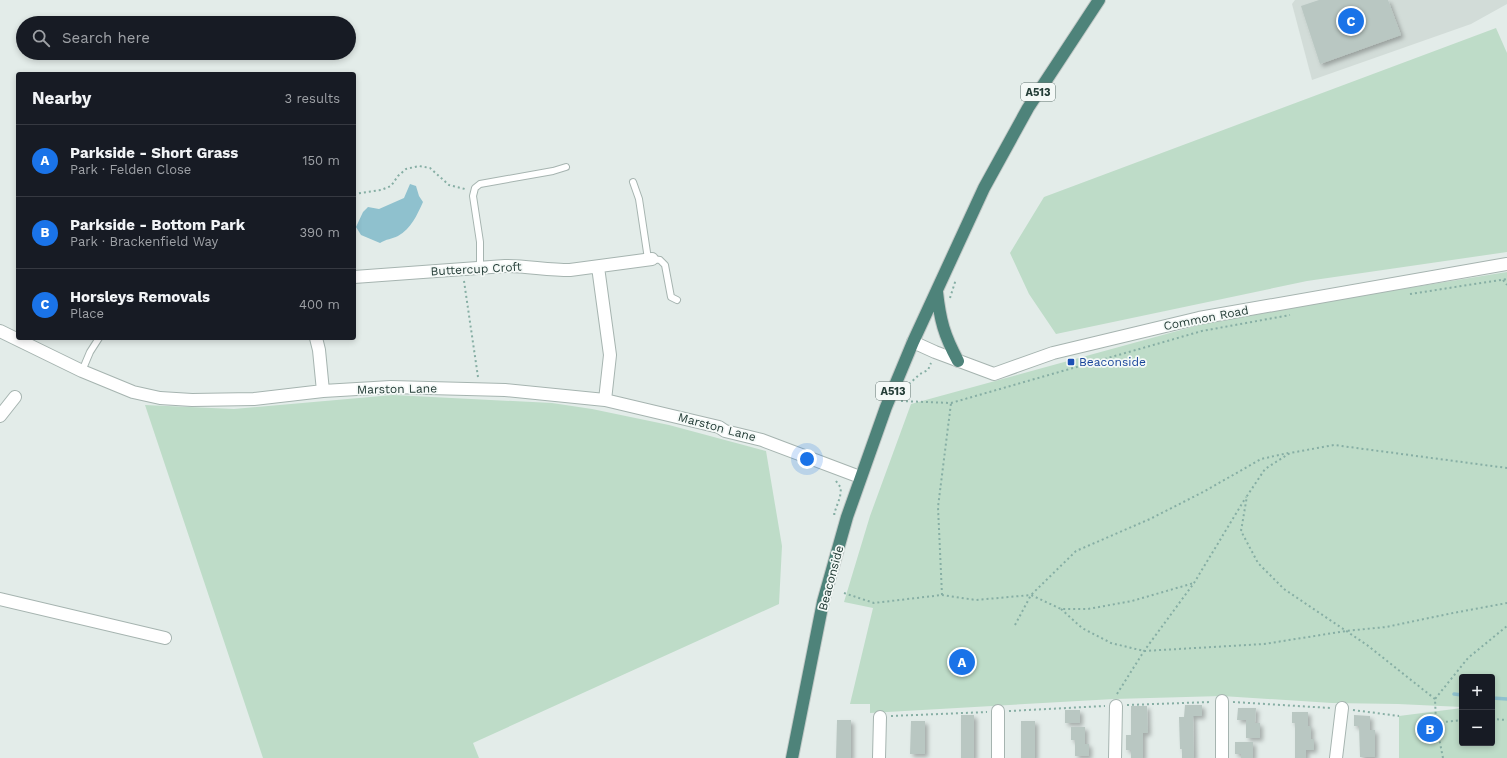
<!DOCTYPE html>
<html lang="en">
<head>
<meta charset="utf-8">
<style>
	body { margin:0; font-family:"Work Sans",sans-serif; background:#20242c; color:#f1f3f6 }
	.controls { position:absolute; right:12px; bottom:12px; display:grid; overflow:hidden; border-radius:4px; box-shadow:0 2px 6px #0003 }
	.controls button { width:36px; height:36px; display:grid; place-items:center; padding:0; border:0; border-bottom:1px solid #363941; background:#171b24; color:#f1f3f6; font:20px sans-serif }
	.you { position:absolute; left:807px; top:459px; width:14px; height:14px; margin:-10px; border:3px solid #fff; border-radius:50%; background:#1a73e8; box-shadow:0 0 0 6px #1a73e833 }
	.badge { display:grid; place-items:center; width:26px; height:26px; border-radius:50%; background:#1a73e8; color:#fff; font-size:13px; font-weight:700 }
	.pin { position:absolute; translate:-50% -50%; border:2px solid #fff; box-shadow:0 1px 4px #0006 }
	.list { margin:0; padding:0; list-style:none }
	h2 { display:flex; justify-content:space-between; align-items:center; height:52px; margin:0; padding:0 16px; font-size:17px }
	h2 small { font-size:13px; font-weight:400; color:#9ea1a6 }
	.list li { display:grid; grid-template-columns:26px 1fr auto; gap:12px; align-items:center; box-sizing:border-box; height:72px; padding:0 16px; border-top:1px solid #363941 }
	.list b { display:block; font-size:15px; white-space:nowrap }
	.list p { margin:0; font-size:13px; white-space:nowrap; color:#9ea1a6 }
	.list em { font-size:13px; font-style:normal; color:#9ea1a6 }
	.icon { flex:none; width:22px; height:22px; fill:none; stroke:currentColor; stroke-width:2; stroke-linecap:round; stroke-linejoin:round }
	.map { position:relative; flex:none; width:1507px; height:758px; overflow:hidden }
	.search { position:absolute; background:#171b24; box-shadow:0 2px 6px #0003; left:16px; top:16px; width:340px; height:44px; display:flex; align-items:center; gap:10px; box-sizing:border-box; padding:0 14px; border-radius:22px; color:#9ea1a6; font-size:15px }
	.panel { position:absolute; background:#171b24; box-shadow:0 2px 6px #0003; left:16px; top:72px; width:340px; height:268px; border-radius:4px }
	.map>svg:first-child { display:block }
	.built { fill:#d2dcd8 }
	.green { fill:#bedcc8 }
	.water { fill:#8fc1ce }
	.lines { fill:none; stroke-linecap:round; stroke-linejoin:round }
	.stream { stroke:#8fc1ce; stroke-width:3.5 }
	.building { fill:#b9c7c2; filter:url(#shadow) }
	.service-casing { stroke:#a6b4b0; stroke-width:8 }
	.minor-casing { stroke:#a6b4b0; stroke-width:14 }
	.tertiary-casing { stroke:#a6b4b0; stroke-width:14 }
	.trunk-casing { stroke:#c2c9c7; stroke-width:14 }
	.path { stroke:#86aea4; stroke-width:2; stroke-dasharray:2 3; stroke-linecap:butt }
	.service { stroke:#fff; stroke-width:6 }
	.minor { stroke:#fff; stroke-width:12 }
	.tertiary { stroke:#fff; stroke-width:12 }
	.trunk { stroke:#4e837a; stroke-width:12 }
	.transit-dot { fill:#1a4fb4; stroke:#f4f9f7; stroke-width:1.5 }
	.labels { text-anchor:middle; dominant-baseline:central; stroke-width:3.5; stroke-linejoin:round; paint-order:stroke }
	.shield { fill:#f4f9f7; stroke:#627571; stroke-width:1 }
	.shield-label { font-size:11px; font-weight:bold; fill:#243d37 }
	.street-label { font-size:12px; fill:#243d37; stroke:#f4f9f7 }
	.transit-label { font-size:12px; fill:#164399; stroke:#f4f9f7; text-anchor:start }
</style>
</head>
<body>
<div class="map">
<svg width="1507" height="758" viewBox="0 0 1507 758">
	<defs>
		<filter id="shadow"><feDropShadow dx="3" dy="3" stdDeviation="2" flood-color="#0004"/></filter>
	</defs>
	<rect width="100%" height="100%" fill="#e3ece9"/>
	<path class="built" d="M1295 0H1507V4L1471 24 1312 80 1292 4Z"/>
	<path class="green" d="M1496 28 1507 53V252L1307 281 1056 334 1029 294 1010 253 1044 197Z
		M1507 272V758H1399V716L1462 708V743H1492V677H1462V707L1398 704 1332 703 1222 696 1114 699 870 713V704H850L873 608 844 602 870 516 911 404 1199 325 1352 297Z
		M393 395 552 403 592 409 669 425 766 451 782 546 779 604 473 743 479 758H263L145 405 234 409Z"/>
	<path class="water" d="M410 184 416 186 419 196 423 202C417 215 411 229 398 236 392 239 386 239 380 243L361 235 356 227 363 212 368 207 379 209 404 198Z"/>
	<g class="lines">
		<path class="stream" d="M1454 694 1462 695
			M1492 698 1507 699"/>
	</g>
	<path class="building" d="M1319 0H1388L1401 35 1320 64 1301 6Z
		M1185 705H1202V716H1193L1194 758H1182V749H1180L1179 717H1184Z
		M1131 706H1147L1148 733H1143V758H1131V750H1126V735H1131Z
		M1238 708H1256L1255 723H1260V738H1246V720H1237Z
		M1065 710H1080V723H1065Z
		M1292 712H1308V726H1311V739H1314V750H1306V758H1295V723H1292Z
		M961 715H974V758H961Z
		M1354 715 1370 716V730H1375V757H1360L1359 726H1354Z
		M837 720H851V758H836Z
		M911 721H925V754H910Z
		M1021 721H1035V758H1021Z
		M1071 727H1085V744H1089V756H1075V740H1071Z
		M1235 742H1253V758H1241V754H1235Z"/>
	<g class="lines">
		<g class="service-casing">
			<path id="service" d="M633 182 639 199 648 259
				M652 259 660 260 665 265 671 297 677 300
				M480 268V242L473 196 475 188 480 184 553 171 566 167
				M82 371 90 352 99 338"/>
		</g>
		<g class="minor-casing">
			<path id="minor" d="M598 267 610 355 605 400
				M354 277 505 266C526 266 548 270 570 270L652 259
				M0 331 82 371 133 392 160 398 192 400 254 399 323 391 391 387 505 390 605 400 719 427 725 431 762 440 860 477
				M316 338 319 350 323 391
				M0 416 15 397
				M0 599 165 638
				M879 758 880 717
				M998 758V711
				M1115 758 1116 706
				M1222 758V701
				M1336 758 1342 708"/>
		</g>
		<g class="tertiary-casing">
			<path id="tertiary" d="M913 342 935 352 994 374 1053 353 1199 318 1507 264"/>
		</g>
		<g class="trunk-casing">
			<path id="trunk" d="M937 292C940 320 944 335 958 361
				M792 758 823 602 847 517 886 407 913 342 984 188 1028 108 1099 0"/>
		</g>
		<path class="path" d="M354 194 381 190 391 186 398 176 406 169 419 166 430 168 449 185 465 189
			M1503 280 1507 285
			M464 281 478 377
			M1410 294 1507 279
			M950 298 956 279
			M909 384 920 374 928 370 931 363
			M901 401 951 403 1202 331 1290 315
			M836 481 841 488 840 497 834 514H837
			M844 593 874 603 942 595 976 600 1031 595 1061 609H1088L1132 601 1194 583
			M942 595 938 507 951 403
			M1061 609 1082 628 1111 643 1144 651 1264 644 1346 631 1386 627 1453 613 1507 603
			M1015 625 1031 595 1076 551 1150 519 1205 491 1261 459 1288 453
			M1117 694 1144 651 1194 583 1246 497
			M1435 699 1367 645 1284 589 1258 563 1241 531 1247 496 1265 469 1290 453 1334 445 1507 468
			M1233 702 1330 708
			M1127 705 1211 702
			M1353 710 1399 716
			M1009 711 1105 706
			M891 716 987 712
			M1492 719 1507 720
			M1436 723 1462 720
			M1443 758 1436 723 1435 699 1468 658 1507 626"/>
		<use href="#service" class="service"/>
		<use href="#minor" class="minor"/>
		<use href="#tertiary" class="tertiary"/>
		<use href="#trunk" class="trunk"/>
	</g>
	<rect class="transit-dot" x="1067" y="358" width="8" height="8" rx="2"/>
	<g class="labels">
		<g class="shield">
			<rect x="1021" y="83" width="34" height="18" rx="3"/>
			<rect x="876" y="382" width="34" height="18" rx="3"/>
		</g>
		<g class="shield-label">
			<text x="1038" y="92">A513</text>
			<text x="893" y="391">A513</text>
		</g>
		<g class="street-label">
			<text transform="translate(476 269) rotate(-3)">Buttercup Croft</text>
			<text transform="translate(1206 318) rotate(-11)">Common Road</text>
			<text transform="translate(397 389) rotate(-1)">Marston Lane</text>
			<text transform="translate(717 427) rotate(15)">Marston Lane</text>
			<text transform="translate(831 578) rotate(-75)">Beaconside</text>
		</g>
		<g class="transit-label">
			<text x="1079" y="362">Beaconside</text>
		</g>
	</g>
</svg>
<div class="controls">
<button>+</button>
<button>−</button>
</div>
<div class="you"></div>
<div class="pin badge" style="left:962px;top:662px">A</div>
<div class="pin badge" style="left:1430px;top:729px">B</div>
<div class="pin badge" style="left:1351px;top:21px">C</div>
<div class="search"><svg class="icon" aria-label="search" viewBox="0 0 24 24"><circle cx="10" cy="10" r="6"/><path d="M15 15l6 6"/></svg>Search here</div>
<section class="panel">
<h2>Nearby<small>3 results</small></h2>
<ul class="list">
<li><span class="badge">A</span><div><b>Parkside - Short Grass</b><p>Park · Felden Close</p></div><em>150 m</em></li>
<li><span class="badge">B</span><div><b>Parkside - Bottom Park</b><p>Park · Brackenfield Way</p></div><em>390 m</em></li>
<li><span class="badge">C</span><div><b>Horsleys Removals</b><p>Place</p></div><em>400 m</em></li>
</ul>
</section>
</div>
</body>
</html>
